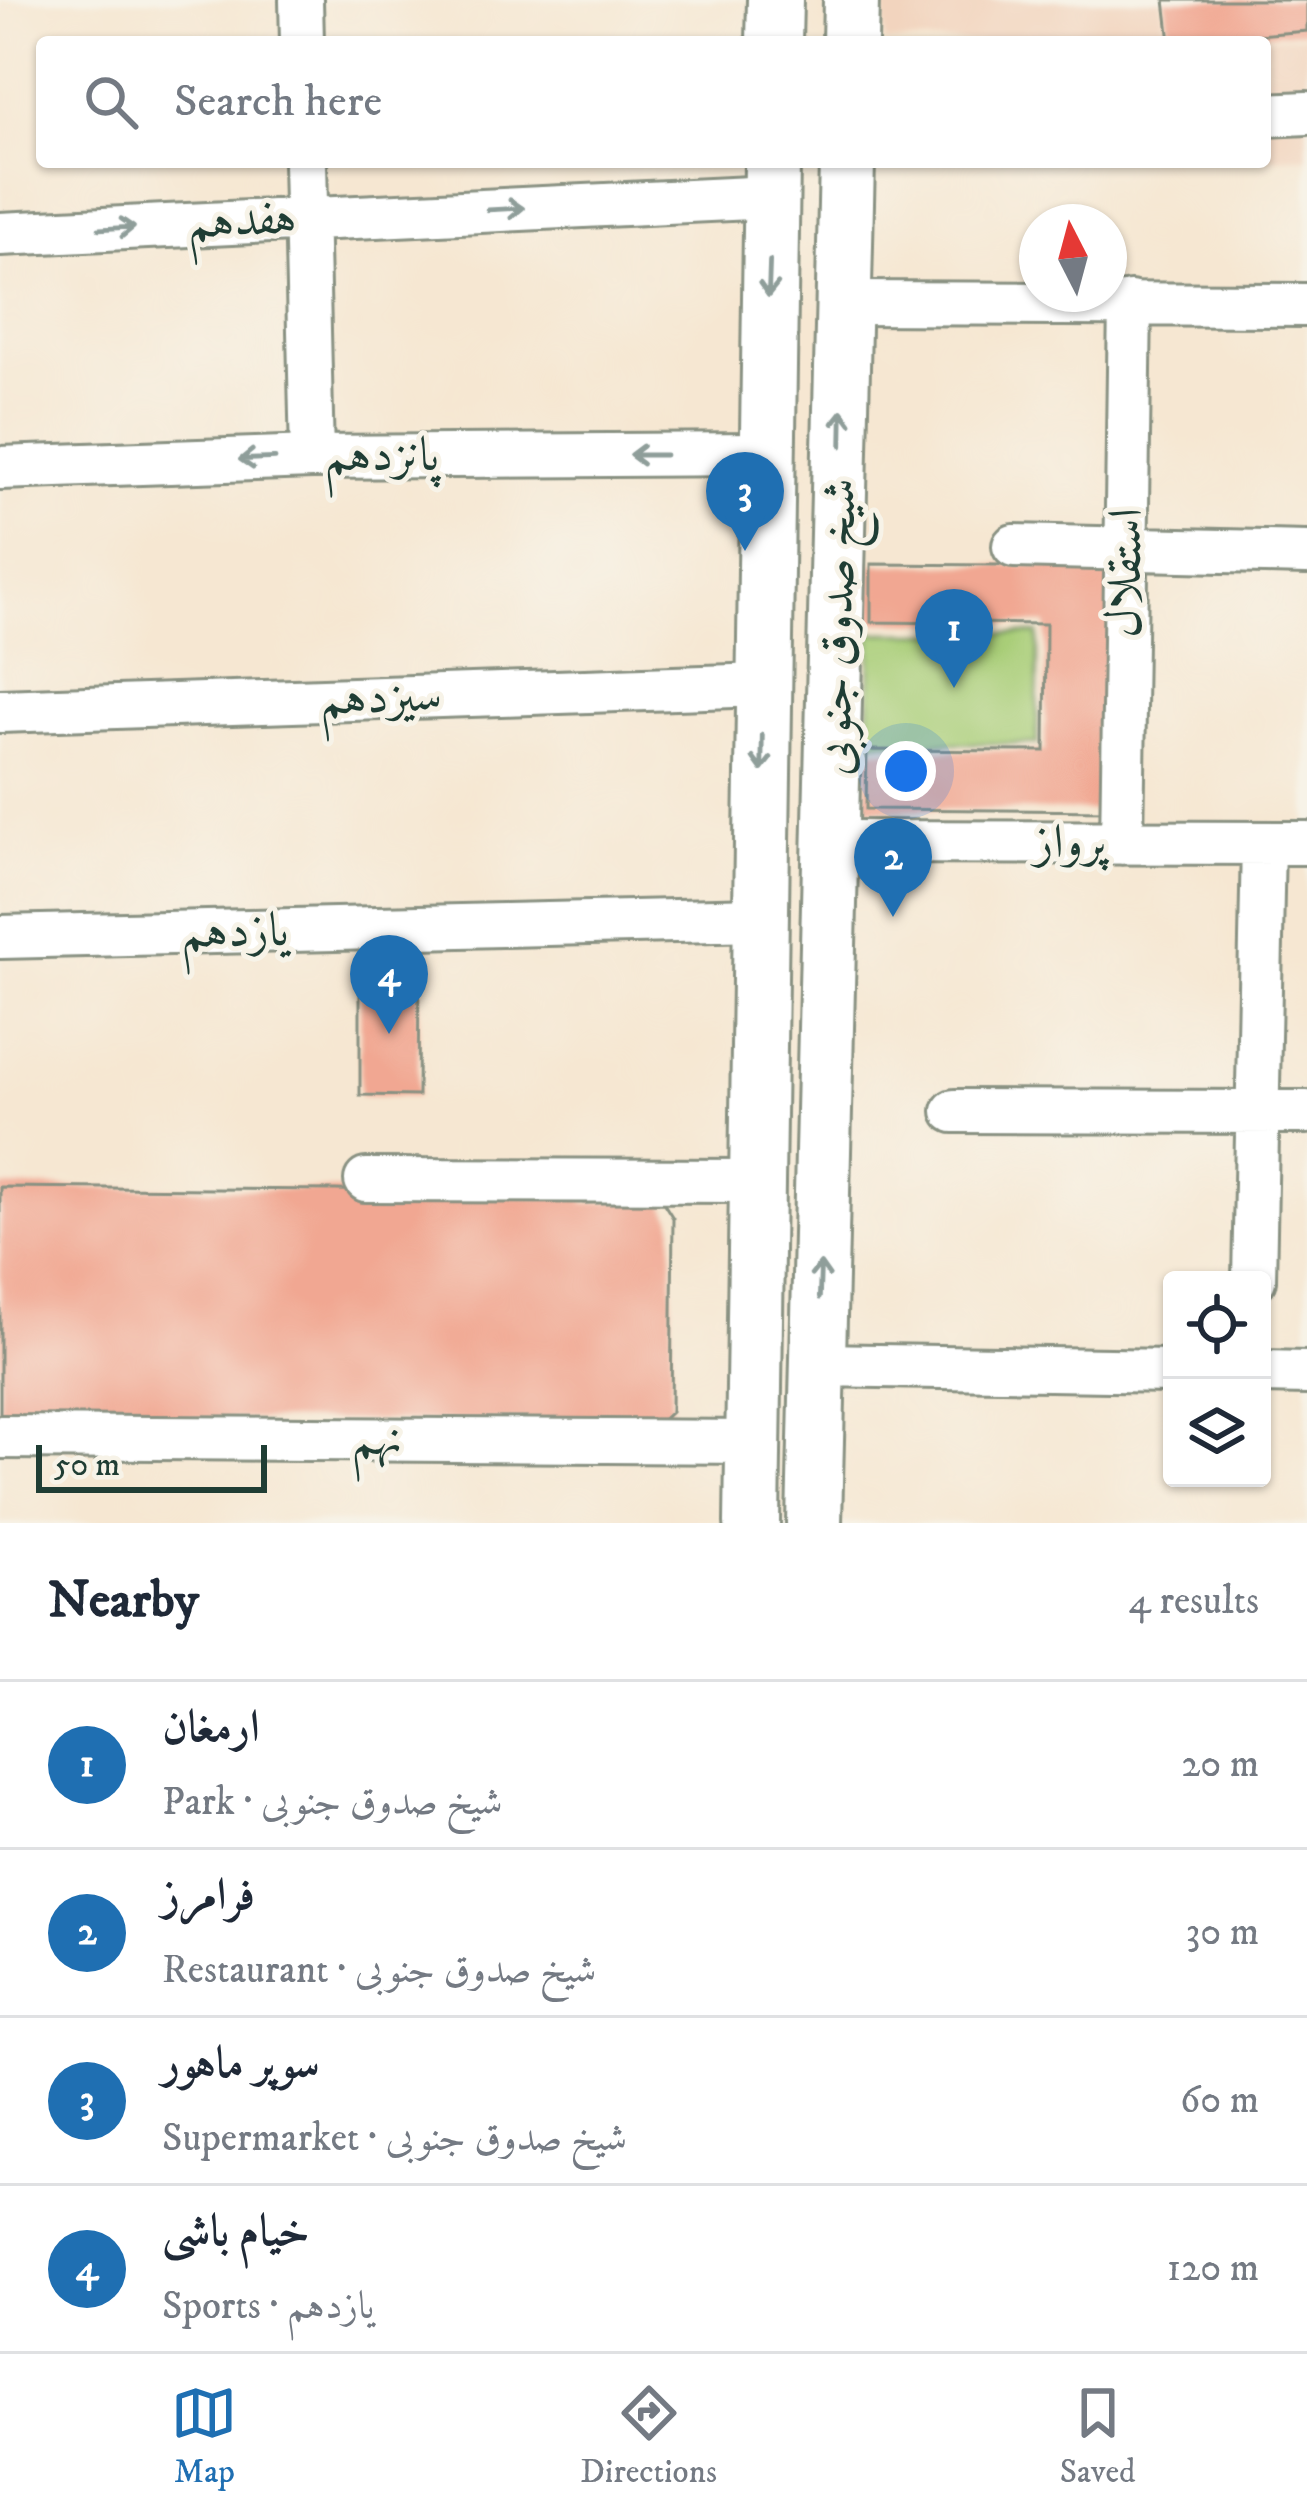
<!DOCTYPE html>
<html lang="en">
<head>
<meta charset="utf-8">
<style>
	body { margin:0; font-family:"IM FELL DW Pica",Amiri,serif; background:#f2f2f3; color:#1f2937 }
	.controls { position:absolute; right:36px; bottom:36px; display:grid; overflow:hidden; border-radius:12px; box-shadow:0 3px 9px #0004 }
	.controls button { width:108px; height:108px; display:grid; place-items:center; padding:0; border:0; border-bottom:3px solid #e0e1e3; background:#fff; color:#1f2937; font:60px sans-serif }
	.compass { position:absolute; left:1019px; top:204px; width:108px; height:108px; border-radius:50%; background:#fff; box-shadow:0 3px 9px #0004; rotate:354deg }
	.scale { position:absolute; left:36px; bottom:30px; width:231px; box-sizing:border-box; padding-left:12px; border:6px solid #1f3d34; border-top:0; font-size:33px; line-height:42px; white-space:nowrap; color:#1f3d34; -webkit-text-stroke:9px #f7f3e8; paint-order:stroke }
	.you { position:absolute; left:906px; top:771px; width:42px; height:42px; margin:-30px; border:9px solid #fff; border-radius:50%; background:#1a73e8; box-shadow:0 0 0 18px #1a73e833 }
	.badge { display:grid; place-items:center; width:78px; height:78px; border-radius:50%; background:#1f6fb2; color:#fff; font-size:39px; font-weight:700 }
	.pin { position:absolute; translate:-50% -99px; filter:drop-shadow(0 3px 6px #0008) }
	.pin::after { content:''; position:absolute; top:63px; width:42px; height:36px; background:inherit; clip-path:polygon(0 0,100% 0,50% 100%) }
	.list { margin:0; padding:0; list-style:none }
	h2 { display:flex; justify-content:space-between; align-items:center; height:156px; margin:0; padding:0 48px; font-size:51px }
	h2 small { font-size:39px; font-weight:400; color:#747a83 }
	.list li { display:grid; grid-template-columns:78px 1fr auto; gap:36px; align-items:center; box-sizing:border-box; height:168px; padding:0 48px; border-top:3px solid #e0e1e3 }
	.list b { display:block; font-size:45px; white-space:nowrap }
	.list p { margin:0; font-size:39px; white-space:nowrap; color:#747a83 }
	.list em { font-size:39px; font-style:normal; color:#747a83 }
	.icon { flex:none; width:66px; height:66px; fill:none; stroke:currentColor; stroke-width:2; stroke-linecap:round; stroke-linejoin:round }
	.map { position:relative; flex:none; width:1307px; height:1523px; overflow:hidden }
	.search { position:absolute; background:#fff; box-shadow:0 3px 9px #0004; left:36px; right:36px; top:36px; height:132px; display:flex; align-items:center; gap:30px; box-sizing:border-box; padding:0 42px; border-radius:12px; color:#747a83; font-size:45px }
	.sheet { height:828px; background:#fff }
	nav { display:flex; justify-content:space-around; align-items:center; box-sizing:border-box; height:168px; border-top:3px solid #e0e1e3; background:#fff; font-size:33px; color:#747a83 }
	nav a { display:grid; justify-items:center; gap:6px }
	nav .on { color:#1f6fb2 }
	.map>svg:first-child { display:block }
	.built { fill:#f2d4be }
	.green { fill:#a9ce78; stroke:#648656; stroke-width:3 }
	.building { fill:#f1a792 }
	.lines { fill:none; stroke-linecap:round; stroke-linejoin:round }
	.minor-casing { stroke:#8a9283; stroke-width:48 }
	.major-casing { stroke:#8a9283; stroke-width:60 }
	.minor { stroke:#fff; stroke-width:42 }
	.major { stroke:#fff; stroke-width:54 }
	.oneway { stroke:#8f9e9a }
	.labels { text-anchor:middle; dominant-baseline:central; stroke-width:10; stroke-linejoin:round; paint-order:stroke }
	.street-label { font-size:48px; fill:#1f3d34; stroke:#f7f3e8 }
</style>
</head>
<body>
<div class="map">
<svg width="1307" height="1523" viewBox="0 0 1307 1523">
	<rect width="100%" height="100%" fill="#f7f3e8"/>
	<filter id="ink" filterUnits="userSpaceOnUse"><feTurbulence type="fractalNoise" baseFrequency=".00833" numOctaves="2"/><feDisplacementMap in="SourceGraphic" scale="24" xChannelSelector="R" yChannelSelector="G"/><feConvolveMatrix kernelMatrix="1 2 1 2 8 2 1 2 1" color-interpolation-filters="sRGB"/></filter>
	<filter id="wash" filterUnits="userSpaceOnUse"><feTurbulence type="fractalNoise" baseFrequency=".004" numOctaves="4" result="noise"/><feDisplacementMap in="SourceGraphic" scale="48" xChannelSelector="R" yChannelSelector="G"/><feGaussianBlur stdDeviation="2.7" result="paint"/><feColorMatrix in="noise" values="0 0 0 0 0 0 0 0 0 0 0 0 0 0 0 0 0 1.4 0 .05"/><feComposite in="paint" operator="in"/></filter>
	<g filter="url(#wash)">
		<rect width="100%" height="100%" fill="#f6e7d2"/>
		<path class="built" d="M884 0H1161L1166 42H885Z
			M1307 35V157L1265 158V42H1214Z"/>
		<path class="green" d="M871 633 1038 634 1037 744 869 742Z"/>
		<g id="blocks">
			<path class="building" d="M1165 0H1307V31L1170 42Z
				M871 564 1113 566 1111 811 866 809 867 750 1045 751 1046 624 871 622Z
				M360 972 419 973 418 1096 360 1095Z
				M0 1187 336 1190 584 1198V1203L661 1199 673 1218 671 1412 659 1423 0 1417Z"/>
		</g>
	</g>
	<g filter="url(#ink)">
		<use href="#blocks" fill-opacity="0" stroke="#8a9283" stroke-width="3"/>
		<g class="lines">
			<g class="minor-casing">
				<path id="minor" d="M301 0 302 42
					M1265 115 1307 113
					M305 162 312 457
					M0 234 772 197
					M845 303 1307 305
					M0 468 312 457 764 454
					M1014 546 1307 553
					M0 711 763 685
					M833 842 1307 843
					M1122 843 1130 303
					M0 937 759 919
					M954 1111 1307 1112
					M366 1180 757 1181
					M1254 1280 1263 843
					M818 1365 1172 1371
					M1262 1372 1307 1373
					M0 1437 754 1442"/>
			</g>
			<g class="major-casing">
				<path id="major" d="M774 42 775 0
					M850 42 851 0
					M752 1523 772 162
					M814 1523 847 162"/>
			</g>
			<use href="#minor" class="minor"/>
			<use href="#major" class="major"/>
		</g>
		<defs><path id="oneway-shaft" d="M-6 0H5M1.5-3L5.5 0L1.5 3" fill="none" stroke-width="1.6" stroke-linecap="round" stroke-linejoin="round" transform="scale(3)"/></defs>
		<g class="oneway">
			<use href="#oneway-shaft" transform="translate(506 209) rotate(-3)"/>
			<use href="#oneway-shaft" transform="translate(117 228) rotate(-3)"/>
			<use href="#oneway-shaft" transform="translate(769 279) rotate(92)"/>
			<use href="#oneway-shaft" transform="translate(842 428) rotate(-89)"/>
			<use href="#oneway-shaft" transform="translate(647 455) rotate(180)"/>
			<use href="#oneway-shaft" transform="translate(257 459) rotate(178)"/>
			<use href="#oneway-shaft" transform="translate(762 753) rotate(91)"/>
			<use href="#oneway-shaft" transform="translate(820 1280) rotate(-88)"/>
		</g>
	</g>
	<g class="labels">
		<g class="street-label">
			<text transform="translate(242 221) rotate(-3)">هفدهم</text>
			<text x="382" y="456">پانزدهم</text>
			<text transform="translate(1126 573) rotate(-89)">استقلال</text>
			<text transform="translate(838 627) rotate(-89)">شیخ صدوق جنوبی</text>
			<text transform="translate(381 698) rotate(-2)">سیزدهم</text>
			<text x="1070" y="843">پرواز</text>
			<text transform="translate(235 932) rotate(-1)">یازدهم</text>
			<text x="377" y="1440">نهم</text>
		</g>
	</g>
</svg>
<div class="controls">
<button><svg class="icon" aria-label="locate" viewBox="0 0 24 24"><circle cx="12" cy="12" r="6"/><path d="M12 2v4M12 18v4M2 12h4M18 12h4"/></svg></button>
<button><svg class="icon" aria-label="layers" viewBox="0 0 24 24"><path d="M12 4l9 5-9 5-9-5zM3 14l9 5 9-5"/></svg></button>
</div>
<svg class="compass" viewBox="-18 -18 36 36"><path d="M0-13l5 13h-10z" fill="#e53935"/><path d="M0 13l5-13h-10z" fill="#747a83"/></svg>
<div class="scale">50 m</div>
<div class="you"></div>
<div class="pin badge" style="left:954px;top:688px">1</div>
<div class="pin badge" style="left:893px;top:917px">2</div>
<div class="pin badge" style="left:745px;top:551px">3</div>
<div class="pin badge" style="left:389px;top:1034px">4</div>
<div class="search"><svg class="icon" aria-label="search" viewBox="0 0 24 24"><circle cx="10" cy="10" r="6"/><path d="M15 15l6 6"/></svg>Search here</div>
</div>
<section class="sheet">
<h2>Nearby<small>4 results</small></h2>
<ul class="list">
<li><span class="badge">1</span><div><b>ارمغان</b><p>Park · شیخ صدوق جنوبی</p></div><em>20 m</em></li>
<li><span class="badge">2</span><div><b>فرامرز</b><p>Restaurant · شیخ صدوق جنوبی</p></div><em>30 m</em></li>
<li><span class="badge">3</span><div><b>سوپر ماهور</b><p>Supermarket · شیخ صدوق جنوبی</p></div><em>60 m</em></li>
<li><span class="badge">4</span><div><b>خیام باشی</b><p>Sports · یازدهم</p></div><em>120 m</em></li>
</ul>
</section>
<nav>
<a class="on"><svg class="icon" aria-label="map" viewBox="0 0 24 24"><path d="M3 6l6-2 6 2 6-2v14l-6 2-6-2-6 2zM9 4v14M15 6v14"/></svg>Map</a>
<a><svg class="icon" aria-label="directions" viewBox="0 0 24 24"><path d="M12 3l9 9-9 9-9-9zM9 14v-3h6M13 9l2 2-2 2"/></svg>Directions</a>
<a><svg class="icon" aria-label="saved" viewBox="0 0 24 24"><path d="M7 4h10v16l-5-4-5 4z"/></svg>Saved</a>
</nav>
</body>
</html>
